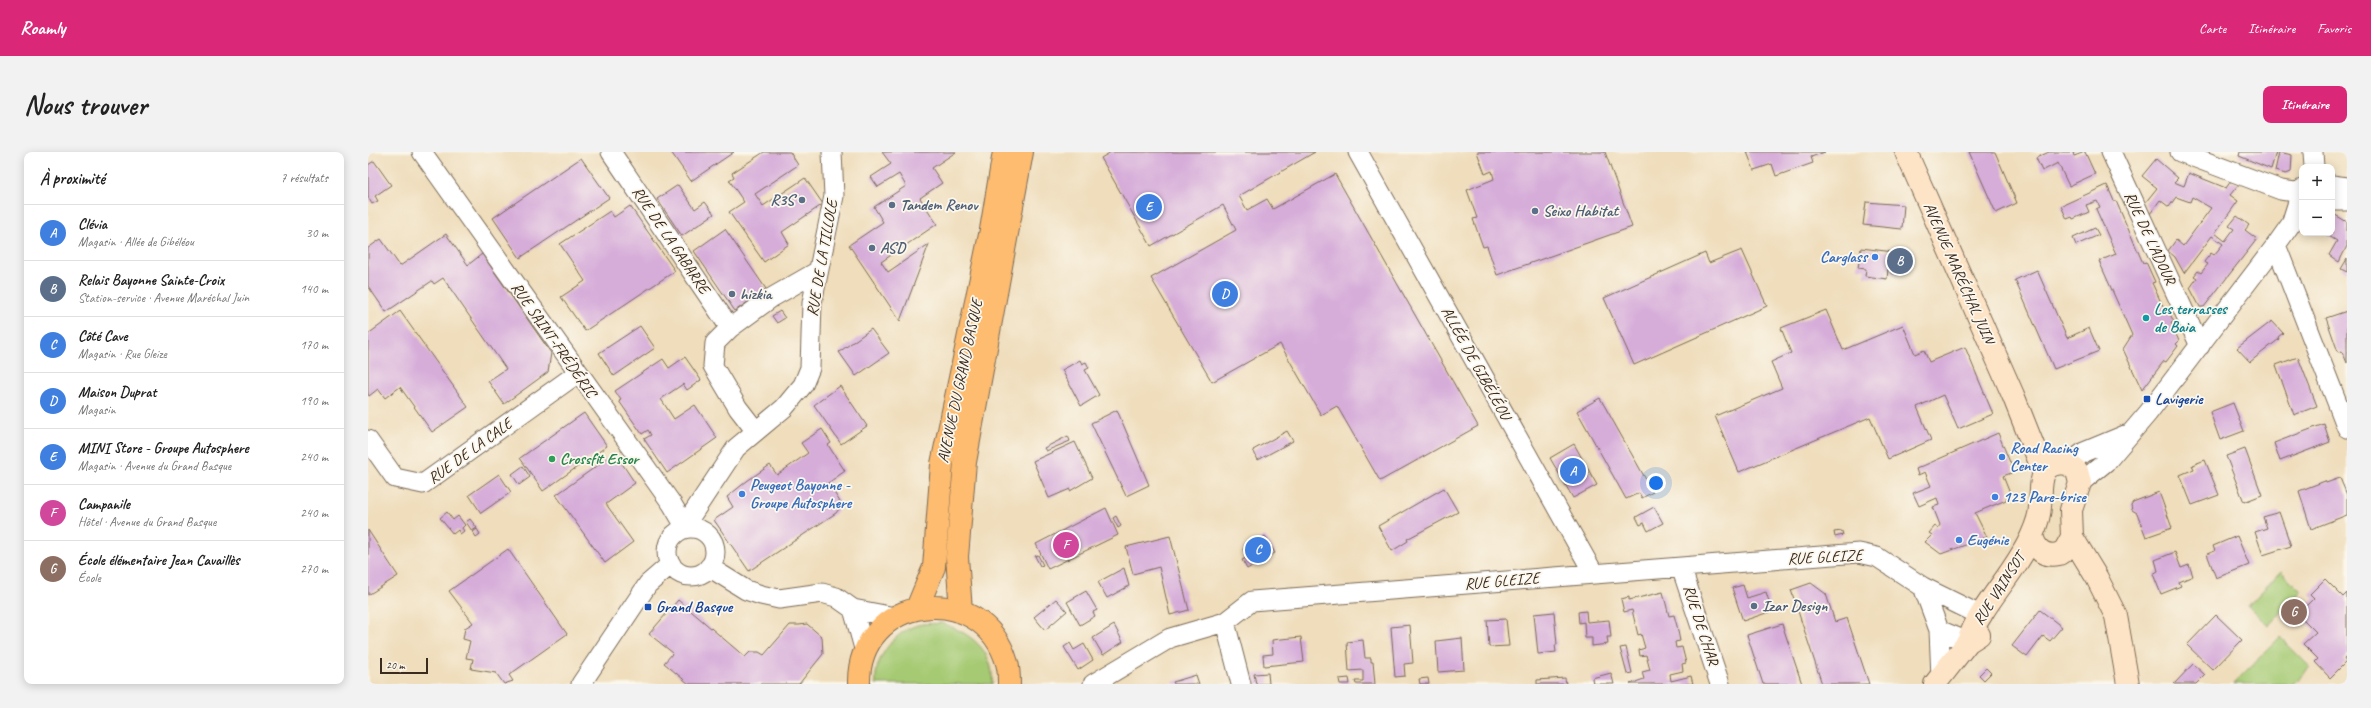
<!DOCTYPE html>
<html lang="fr">
<head>
<meta charset="utf-8">
<style>
	body { margin:0; font-family:Caveat,sans-serif; background:#f2f2f2; color:#222 }
	.controls { position:absolute; right:12px; top:12px; display:grid; overflow:hidden; border-radius:8px; box-shadow:0 2px 10px #0003 }
	.controls button { width:36px; height:36px; display:grid; place-items:center; padding:0; border:0; border-bottom:1px solid #e0e0e0; background:#fff; color:#222; font:20px sans-serif }
	.scale { position:absolute; left:12px; bottom:10px; width:48px; box-sizing:border-box; padding-left:4px; border:2px solid #3b2a1e; border-top:0; font-size:11px; line-height:14px; white-space:nowrap; color:#3b2a1e; -webkit-text-stroke:3px #fbf7ec; paint-order:stroke }
	.you { position:absolute; left:1288px; top:331px; width:14px; height:14px; margin:-10px; border:3px solid #fff; border-radius:50%; background:#1a73e8; box-shadow:0 0 0 6px #1a73e833 }
	.badge { display:grid; place-items:center; width:26px; height:26px; border-radius:50%; background:#db2777; color:#fff; font-size:13px; font-weight:700 }
	.pin { position:absolute; translate:-50% -50%; border:2px solid #fff; box-shadow:0 1px 4px #0006 }
	.list { margin:0; padding:0; list-style:none }
	h2 { display:flex; justify-content:space-between; align-items:center; height:52px; margin:0; padding:0 16px; font-size:17px }
	h2 small { font-size:13px; font-weight:400; color:#767676 }
	.list li { display:grid; grid-template-columns:26px 1fr auto; gap:12px; align-items:center; box-sizing:border-box; height:56px; padding:0 16px; border-top:1px solid #e0e0e0 }
	.list b { display:block; font-size:15px; white-space:nowrap }
	.list p { margin:0; font-size:13px; white-space:nowrap; color:#767676 }
	.list em { font-size:13px; font-style:normal; color:#767676 }
	.map { position:relative; flex:none; width:1979px; height:532px; overflow:hidden; border-radius:8px }
	header { display:flex; align-items:center; gap:24px; box-sizing:border-box; height:56px; padding:0 20px; background:#db2777; color:#fff }
	header strong { font-size:19px }
	nav { display:flex; gap:22px; margin-inline-start:auto; font-size:14px }
	.intro { display:flex; align-items:center; justify-content:space-between; box-sizing:border-box; height:96px; padding:0 24px }
	h1 { margin:0; font-size:28px }
	.button { padding:10px 18px; border-radius:8px; background:#db2777; color:#fff; font-size:14px; font-weight:700 }
	main { display:flex; gap:24px; padding:0 24px }
	aside { flex:1; background:#fff; border-radius:8px; box-shadow:0 2px 10px #0003 }
	.map>svg:first-child { display:block }
	.green { fill:#a6ca73; stroke:#707a48 }
	.building { fill:#d6acd9 }
	.lines { fill:none; stroke-linecap:round; stroke-linejoin:round }
	.street-casing { stroke:#7a6955; stroke-width:21 }
	.secondary-casing { stroke:#7a6955; stroke-width:24 }
	.primary-casing { stroke:#7a6955; stroke-width:24 }
	.street { stroke:#fff; stroke-width:19 }
	.secondary { stroke:#fee4c6; stroke-width:22 }
	.primary { stroke:#fdbc70; stroke-width:22 }
	.service-dot { fill:#5c6f8a; stroke:#fbf7ec; stroke-width:1.5 }
	.shop-dot { fill:#3f7fe0; stroke:#fbf7ec; stroke-width:1.5 }
	.culture-dot { fill:#0f9aa8; stroke:#fbf7ec; stroke-width:1.5 }
	.transit-dot { fill:#1a4fb4; stroke:#fbf7ec; stroke-width:1.5 }
	.leisure-dot { fill:#2e9e5b; stroke:#fbf7ec; stroke-width:1.5 }
	.labels { text-anchor:middle; dominant-baseline:central; stroke-width:3.5; stroke-linejoin:round; paint-order:stroke }
	.service-label { font-size:16px; font-weight:bold; fill:#4e5e75; stroke:#fbf7ec; text-anchor:start }
	.street-label { font-size:16px; fill:#3b2a1e; stroke:#fbf7ec }
	.shop-label { font-size:16px; font-weight:bold; fill:#366cbe; stroke:#fbf7ec; text-anchor:start }
	.culture-label { font-size:16px; font-weight:bold; fill:#0d838f; stroke:#fbf7ec; text-anchor:start }
	.transit-label { font-size:16px; font-weight:bold; fill:#164399; stroke:#fbf7ec; text-anchor:start }
	.leisure-label { font-size:16px; font-weight:bold; fill:#27864d; stroke:#fbf7ec; text-anchor:start }
</style>
</head>
<body>
<header>
<strong>Roamly</strong>
<nav><a>Carte</a><a>Itinéraire</a><a>Favoris</a></nav>
</header>
<div class="intro"><h1>Nous trouver</h1><a class="button">Itinéraire</a></div>
<main>
<aside>
<h2>À proximité<small>7 résultats</small></h2>
<ul class="list">
<li><span class="badge" style="background:#3f7fe0">A</span><div><b>Clévia</b><p>Magasin · Allée de Gibéléou</p></div><em>30 m</em></li>
<li><span class="badge" style="background:#5c6f8a">B</span><div><b>Relais Bayonne Sainte-Croix</b><p>Station-service · Avenue Maréchal Juin</p></div><em>140 m</em></li>
<li><span class="badge" style="background:#3f7fe0">C</span><div><b>Côté Cave</b><p>Magasin · Rue Gleize</p></div><em>170 m</em></li>
<li><span class="badge" style="background:#3f7fe0">D</span><div><b>Maison Duprat</b><p>Magasin</p></div><em>190 m</em></li>
<li><span class="badge" style="background:#3f7fe0">E</span><div><b>MINI Store - Groupe Autosphere</b><p>Magasin · Avenue du Grand Basque</p></div><em>240 m</em></li>
<li><span class="badge" style="background:#d1479c">F</span><div><b>Campanile</b><p>Hôtel · Avenue du Grand Basque</p></div><em>240 m</em></li>
<li><span class="badge" style="background:#8d6e63">G</span><div><b>École élémentaire Jean Cavaillès</b><p>École</p></div><em>270 m</em></li>
</ul>
</aside>
<div class="map">
<svg width="1979" height="532" viewBox="0 0 1979 532">
	<rect width="100%" height="100%" fill="#fbf7ec"/>
	<filter id="ink" filterUnits="userSpaceOnUse"><feTurbulence type="fractalNoise" baseFrequency=".025" numOctaves="2"/><feDisplacementMap in="SourceGraphic" scale="8" xChannelSelector="R" yChannelSelector="G"/><feConvolveMatrix kernelMatrix="1 2 1 2 8 2 1 2 1" color-interpolation-filters="sRGB"/></filter>
	<filter id="wash" filterUnits="userSpaceOnUse"><feTurbulence type="fractalNoise" baseFrequency=".012" numOctaves="4" result="noise"/><feDisplacementMap in="SourceGraphic" scale="16" xChannelSelector="R" yChannelSelector="G"/><feGaussianBlur stdDeviation="0.9" result="paint"/><feColorMatrix in="noise" values="0 0 0 0 0 0 0 0 0 0 0 0 0 0 0 0 0 1.4 0 .05"/><feComposite in="paint" operator="in"/></filter>
	<g filter="url(#wash)">
		<rect width="100%" height="100%" fill="#efddbb"/>
		<path class="green" d="M1913 419 1933 439 1900 474 1880 454Z
			M573 471C601 480 627 498 624 532H508C505 506 528 477 554 472 560 471 567 472 573 471Z
			M1912 485 1942 515 1926 532H1865Z"/>
		<g id="blocks">
			<path class="building" d="M303 0H366L323 29Z
				M396 0H422L430 13 387 42 395 54 437 26 455 52 414 80 421 92 396 110 361 60 376 50 361 28 366 25 364 21Z
				M514 0H588L564 16 574 31 552 46 569 72 513 110 520 120 561 92 532 169 481 93 515 70 506 55 538 34 531 22 510 35 503 25 523 12Z
				M743 0H947L871 44 879 58 899 47 905 57 967 22 1110 274 1012 329 969 254 953 263 912 192 844 230 783 126 868 78 855 53 783 94 733 6Z
				M1109 0H1237L1264 75 1129 123 1119 94 1115 95 1105 67 1109 66 1099 38 1126 27 1124 19 1117 22Z
				M1379 0H1457L1443 5 1445 11 1408 24 1404 12 1386 18Z
				M1601 0H1627L1649 51 1628 61Z
				M1681 0H1708L1705 1 1706 4 1717 0 1727 22 1701 34 1690 11 1674 19 1668 6Z
				M1872 0H1908L1903 17 1871 4Z
				M1911 0 1924 3 1923 20 1918 22 1907 19Z
				M213 6 241 46 152 106 125 66Z
				M1788 7 1810 26 1806 30 1816 34 1821 21 1858 36 1863 29 1871 32 1862 43 1870 49 1847 81 1857 89 1866 77 1861 74 1869 64 1881 73 1877 78 1889 87 1836 155H1832L1822 136 1829 126 1826 124 1830 119 1833 121 1840 112 1836 110 1843 101 1846 103 1855 92 1844 84 1816 121 1807 105 1800 99 1808 88 1815 94 1843 56 1824 45 1822 50 1808 45 1801 55 1792 48 1782 62 1777 51 1789 36 1774 24Z
				M6 9 23 33 7 44 10 49 4 52 0 45V13Z
				M310 33 327 57 337 50 346 62 314 84 289 47Z
				M1739 33 1746 49H1748L1775 111 1778 110 1787 130 1784 131 1798 161 1801 160 1806 170 1803 171 1811 189 1808 192 1810 194 1798 210 1796 209 1774 238 1755 197 1764 183 1731 109 1748 102 1728 57 1732 55 1729 49 1718 53 1721 60 1705 67 1704 65 1699 67 1693 54Z
				M1498 50 1536 53 1534 77 1495 73Z
				M262 54 307 119 217 179 193 145 217 129 192 92 242 59 246 65Z
				M1964 61 1979 70V94L1971 110 1961 103 1969 89 1956 81H1964Z
				M1727 76 1731 83 1708 93 1705 86Z
				M357 77 398 137 367 159 326 99Z
				M78 82 100 113 114 102 183 201 180 220 136 252 120 229 138 217 75 126 66 132 64 129 18 160 0 134V96L13 87 32 114Z
				M1493 96 1542 102 1540 119 1530 118V122L1523 121V117H1520L1519 127 1497 124 1498 117 1490 116Z
				M1374 98 1399 154 1266 213 1236 146 1337 101 1341 111Z
				M1979 107V120L1973 117Z
				M1669 118 1699 186 1721 176 1731 199 1686 217 1647 128Z
				M1458 158 1475 198 1535 173 1547 202 1556 198 1561 210 1597 195 1625 262 1590 277 1575 243 1549 255 1563 288 1520 307 1502 265 1371 320 1347 264 1414 236 1403 210 1423 201 1413 176Z
				M32 159 100 255 64 280 32 235 17 246 10 237 1 244 0 242V182Z
				M412 159 417 166 409 171 404 164Z
				M1979 159V211L1974 199 1970 200 1958 166Z
				M1904 169 1915 181 1910 185 1911 187 1882 210 1869 196Z
				M272 174 287 196 246 224 231 201Z
				M503 177 521 201 488 224 471 200Z
				M317 205 333 228 319 238 315 232 293 247 306 267 327 253 349 286 299 321 276 287 283 283 280 278 274 282 251 249 253 248 247 239 295 207 301 216Z
				M1930 205 1949 254 1926 263 1908 213Z
				M712 208 714 212 718 210 721 216 717 218 731 243 713 254 694 218Z
				M472 234 499 274 473 292 446 253Z
				M1232 246 1285 340 1274 346 1271 341 1258 347 1209 259Z
				M1865 251 1876 279 1852 288 1842 260Z
				M749 258 781 333 758 344 723 271Z
				M216 261 239 294 175 339 152 306Z
				M1956 272 1962 290 1912 309 1906 291Z
				M454 277 463 291 460 293 477 319 460 331 474 353 468 361 381 419 346 368 365 355 359 345 379 329 402 313 409 323 440 301 433 291Z
				M919 279 925 289 890 308 885 298Z
				M1630 281 1646 320 1635 324 1641 339 1638 348 1607 361 1619 385 1573 402 1557 390 1564 383 1561 381 1567 374 1570 376 1572 373 1565 355 1571 353 1569 346 1551 354 1545 341 1563 334 1557 320 1550 323 1548 317Z
				M700 284 702 289 678 299 676 296Z
				M707 290 724 326 702 339V337L681 346 665 309Z
				M1206 292 1229 333 1205 346 1182 306Z
				M1877 297 1894 343 1876 350 1858 304Z
				M247 301 267 331 238 352 265 390 237 411 188 343Z
				M1837 308 1851 343 1824 353 1812 323 1826 317 1824 313Z
				M155 314 162 325 151 333 144 322Z
				M131 322 143 340 113 361 101 343Z
				M1972 326 1979 343V363L1943 377 1931 339 1957 329 1958 331Z
				M1076 336 1090 360 1039 387 1040 389 1024 399 1010 374Z
				M1791 340 1804 376 1778 385 1769 361 1764 358 1763 353 1765 350Z
				M1286 355 1295 371 1280 379 1276 371 1272 373 1268 365Z
				M738 356 750 383 680 417 668 392Z
				M79 360 85 368 90 364 97 373 94 376 96 379 92 382 90 378 85 382 72 366Z
				M1911 360 1923 394 1895 403 1887 380 1899 376 1895 365Z
				M748 364 753 374 750 376 745 366Z
				M102 367 109 376 104 379 98 370Z
				M109 377 112 382 108 385 105 380Z
				M0 378 30 424 0 443Z
				M1474 379 1475 383 1467 385 1466 380Z
				M802 384 821 458 802 463 791 415 765 422 758 395Z
				M897 384 907 401 879 417 874 408 880 405 875 397Z
				M1869 384 1881 413 1848 426 1839 402 1847 399 1845 394Z
				M140 397 199 482 141 523 145 529 136 532 128 521 103 517 105 507 98 506 102 489 95 487 97 476 105 471 81 439Z
				M1807 400 1813 416 1821 413 1825 424 1811 430 1813 434 1793 442 1785 422 1790 419 1787 408Z
				M670 403 675 413 672 414 667 404Z
				M756 416 761 434 739 446 730 430Z
				M1957 427 1975 445 1979 441V504L1976 507 1978 510 1962 526 1947 510 1950 507 1935 492 1948 480 1930 462 1946 446 1942 442Z
				M1443 431 1458 442 1467 470 1479 466 1501 532H1454L1423 438Z
				M1375 433 1379 446 1398 440 1404 459 1375 469 1364 436Z
				M718 439 729 458 725 460 727 464 712 473 699 450Z
				M1295 440 1301 464 1306 463 1309 474 1312 489 1307 490 1308 496 1314 495 1318 511 1314 512 1315 519 1302 522 1303 529 1323 524 1325 532H1262L1276 527 1274 520 1282 518 1278 503 1272 504 1271 498 1277 496 1273 482 1270 483 1264 458 1256 460 1253 447 1261 445V448Z
				M688 447 699 459 677 478 666 465Z
				M310 448 377 505 382 500H391L396 503 422 473H431L439 472 454 485 455 502 431 532H321L296 511 305 501 281 482Z
				M1672 458 1694 475 1682 489 1675 484 1659 505 1644 494Z
				M1218 459 1219 470 1241 468 1243 485H1239L1240 492 1224 494V486H1217L1216 470 1211 471 1210 460Z
				M1186 460 1189 493H1187L1188 500 1170 502 1166 462Z
				M1848 463 1874 488 1845 518 1819 493Z
				M1138 467 1141 494 1121 495 1119 468Z
				M1414 472 1434 532H1395L1379 483Z
				M746 473 755 490 735 503 725 486Z
				M1042 473 1045 511 1036 512 1037 524 1027 525 1023 475Z
				M933 485 936 510 896 514 895 503 905 502 904 488Z
				M1094 486 1096 518 1070 520 1068 489Z
				M995 488 997 506H1003V510H1005L1007 532H988L987 529H995V518L981 519 979 490Z
				M702 491 706 498 716 492 725 508 710 518 696 495Z
				M1258 495 1264 521 1259 522 1252 496Z
				M1825 512 1837 523 1828 532H1806Z
				M1618 516 1623 521 1616 528 1611 523Z
				M900 521 901 532H888L886 522Z
				M1243 521 1246 532H1225L1224 526Z
				M828 523 831 532H806L805 530Z
				M981 526 982 532H972L971 527Z
				M1060 526 1061 532H1052L1051 527Z
				M1197 526 1198 532H1169V528Z"/>
		</g>
	</g>
	<g filter="url(#ink)">
		<use href="#blocks" fill-opacity="0" stroke="#7a6955" stroke-width="1"/>
		<g class="lines">
			<g class="street-casing">
				<path id="street" d="M54 0 304 352 318 376
					M243 0 362 176 347 191 345 214 370 256 387 278
					M990 0 1226 422
					M1743 0 1832 194
					M1812 0 1913 38 1933 41
					M1945 0 1946 15
					M1964 33 1979 35
					M1964 49H1979
					M1908 93 1979 276
					M362 176 403 146 450 119
					M0 288 27 326 55 332 210 221
					M1700 312 1716 300 1757 283
					M1712 331 1739 309 1780 261 1908 93 1923 72 1934 37
					M321 376 323 364 368 296 416 256 435 233 442 216 444 151 466 44 464 0
					M299 400a24 24 0 1 1 48 0a24 24 0 1 1-48 0Z
					M341 415 378 438 393 443 411 447 454 441 468 445 485 457 527 465
					M1313 415 1352 532
					M1555 435 1571 478 1573 526
					M485 457 497 500
					M857 470 873 532
					M1571 478 1600 490
					M213 532 280 432 303 412
					M725 532 802 486 857 470 884 449 1491 401 1509 405 1555 435 1614 464"/>
			</g>
			<g class="secondary-casing">
				<path id="secondary" d="M1538 0 1645 243 1676 321
					M1704 385 1729 426 1748 464 1760 532
					M1600 490C1612 453 1648 421 1664 383 1668 374 1672 364 1672 354 1674 334 1669 307 1700 312L1709 319 1712 331 1703 358 1704 385 1697 398 1691 402C1676 405 1668 398 1664 384
					M1567 532 1600 490 1611 483"/>
			</g>
			<g class="primary-casing">
				<path id="primary" d="M549 456 566 415 574 312 623 78 636 0
					M593 459 589 405 597 310 654 0
					M491 532C489 443 614 425 639 511 641 517 641 525 641 532"/>
			</g>
			<use href="#street" class="street"/>
			<use href="#secondary" class="secondary"/>
			<use href="#primary" class="primary"/>
		</g>
	</g>
	<g class="service-dot">
		<circle cx="434" cy="48" r="4"/>
		<circle cx="524" cy="53" r="4"/>
		<circle cx="1167" cy="59" r="4"/>
		<circle cx="504" cy="96" r="4"/>
		<circle cx="364" cy="142" r="4"/>
		<circle cx="1386" cy="454" r="4"/>
	</g>
	<g class="shop-dot">
		<circle cx="1507" cy="105" r="4"/>
		<circle cx="1634" cy="305" r="4"/>
		<circle cx="374" cy="342" r="4"/>
		<circle cx="1627" cy="345" r="4"/>
		<circle cx="1591" cy="388" r="4"/>
	</g>
	<circle class="culture-dot" cx="1778" cy="166" r="4"/>
	<g class="transit-dot">
		<rect x="1775" y="243" width="8" height="8" rx="2"/>
		<rect x="276" y="451" width="8" height="8" rx="2"/>
	</g>
	<circle class="leisure-dot" cx="184" cy="307" r="4"/>
	<g class="labels">
		<g class="service-label">
			<text x="426" y="48" text-anchor="end">R3S</text>
			<text x="532" y="53">Tandem Renov</text>
			<text x="1175" y="59">Seixo Habitat</text>
			<text x="512" y="96">ASD</text>
			<text x="372" y="142">hizkia</text>
			<text x="1394" y="454">Izar Design</text>
		</g>
		<g class="street-label">
			<text transform="translate(1782 86) rotate(65)">RUE DE L'ADOUR</text>
			<text transform="translate(303 88) rotate(56)">RUE DE LA GABARRE</text>
			<text transform="translate(454 106) rotate(-80)">RUE DE LA TILLOLE</text>
			<text transform="translate(1591 121) rotate(66)">AVENUE MARÉCHAL JUIN</text>
			<text transform="translate(186 188) rotate(55)">RUE SAINT-FRÉDÉRIC</text>
			<text transform="translate(1108 211) rotate(61)">ALLÉE DE GIBÉLÉOU</text>
			<text transform="translate(592 229) rotate(-78)">AVENUE DU GRAND BASQUE</text>
			<text transform="translate(102 299) rotate(-36)">RUE DE LA CALE</text>
			<text transform="translate(1457 405) rotate(-3)">RUE GLEIZE</text>
			<text transform="translate(1134 429) rotate(-5)">RUE GLEIZE</text>
			<text transform="translate(1631 437) rotate(-57)">RUE VAINSOT</text>
			<text transform="translate(1333 473) rotate(72)">RUE DE CHAR</text>
		</g>
		<g class="shop-label">
			<text x="1499" y="105" text-anchor="end">Carglass</text>
			<text x="1642" y="296">Road Racing<tspan x="1642" dy="18">Center</tspan></text>
			<text x="382" y="333">Peugeot Bayonne -<tspan x="382" dy="18">Groupe Autosphere</tspan></text>
			<text x="1635" y="345">123 Pare-brise</text>
			<text x="1599" y="388">Eugénie</text>
		</g>
		<g class="culture-label">
			<text x="1786" y="157">Les terrasses<tspan x="1786" dy="18">de Baia</tspan></text>
		</g>
		<g class="transit-label">
			<text x="1787" y="247">Lavigerie</text>
			<text x="288" y="455">Grand Basque</text>
		</g>
		<g class="leisure-label">
			<text x="192" y="307">Crossfit Essor</text>
		</g>
	</g>
</svg>
<div class="controls">
<button>+</button>
<button>−</button>
</div>
<div class="scale">20 m</div>
<div class="you"></div>
<div class="pin badge" style="left:1205px;top:319px;background:#3f7fe0">A</div>
<div class="pin badge" style="left:1532px;top:109px;background:#5c6f8a">B</div>
<div class="pin badge" style="left:890px;top:398px;background:#3f7fe0">C</div>
<div class="pin badge" style="left:857px;top:142px;background:#3f7fe0">D</div>
<div class="pin badge" style="left:781px;top:55px;background:#3f7fe0">E</div>
<div class="pin badge" style="left:698px;top:393px;background:#d1479c">F</div>
<div class="pin badge" style="left:1926px;top:460px;background:#8d6e63">G</div>
</div>
</main>
</body>
</html>
